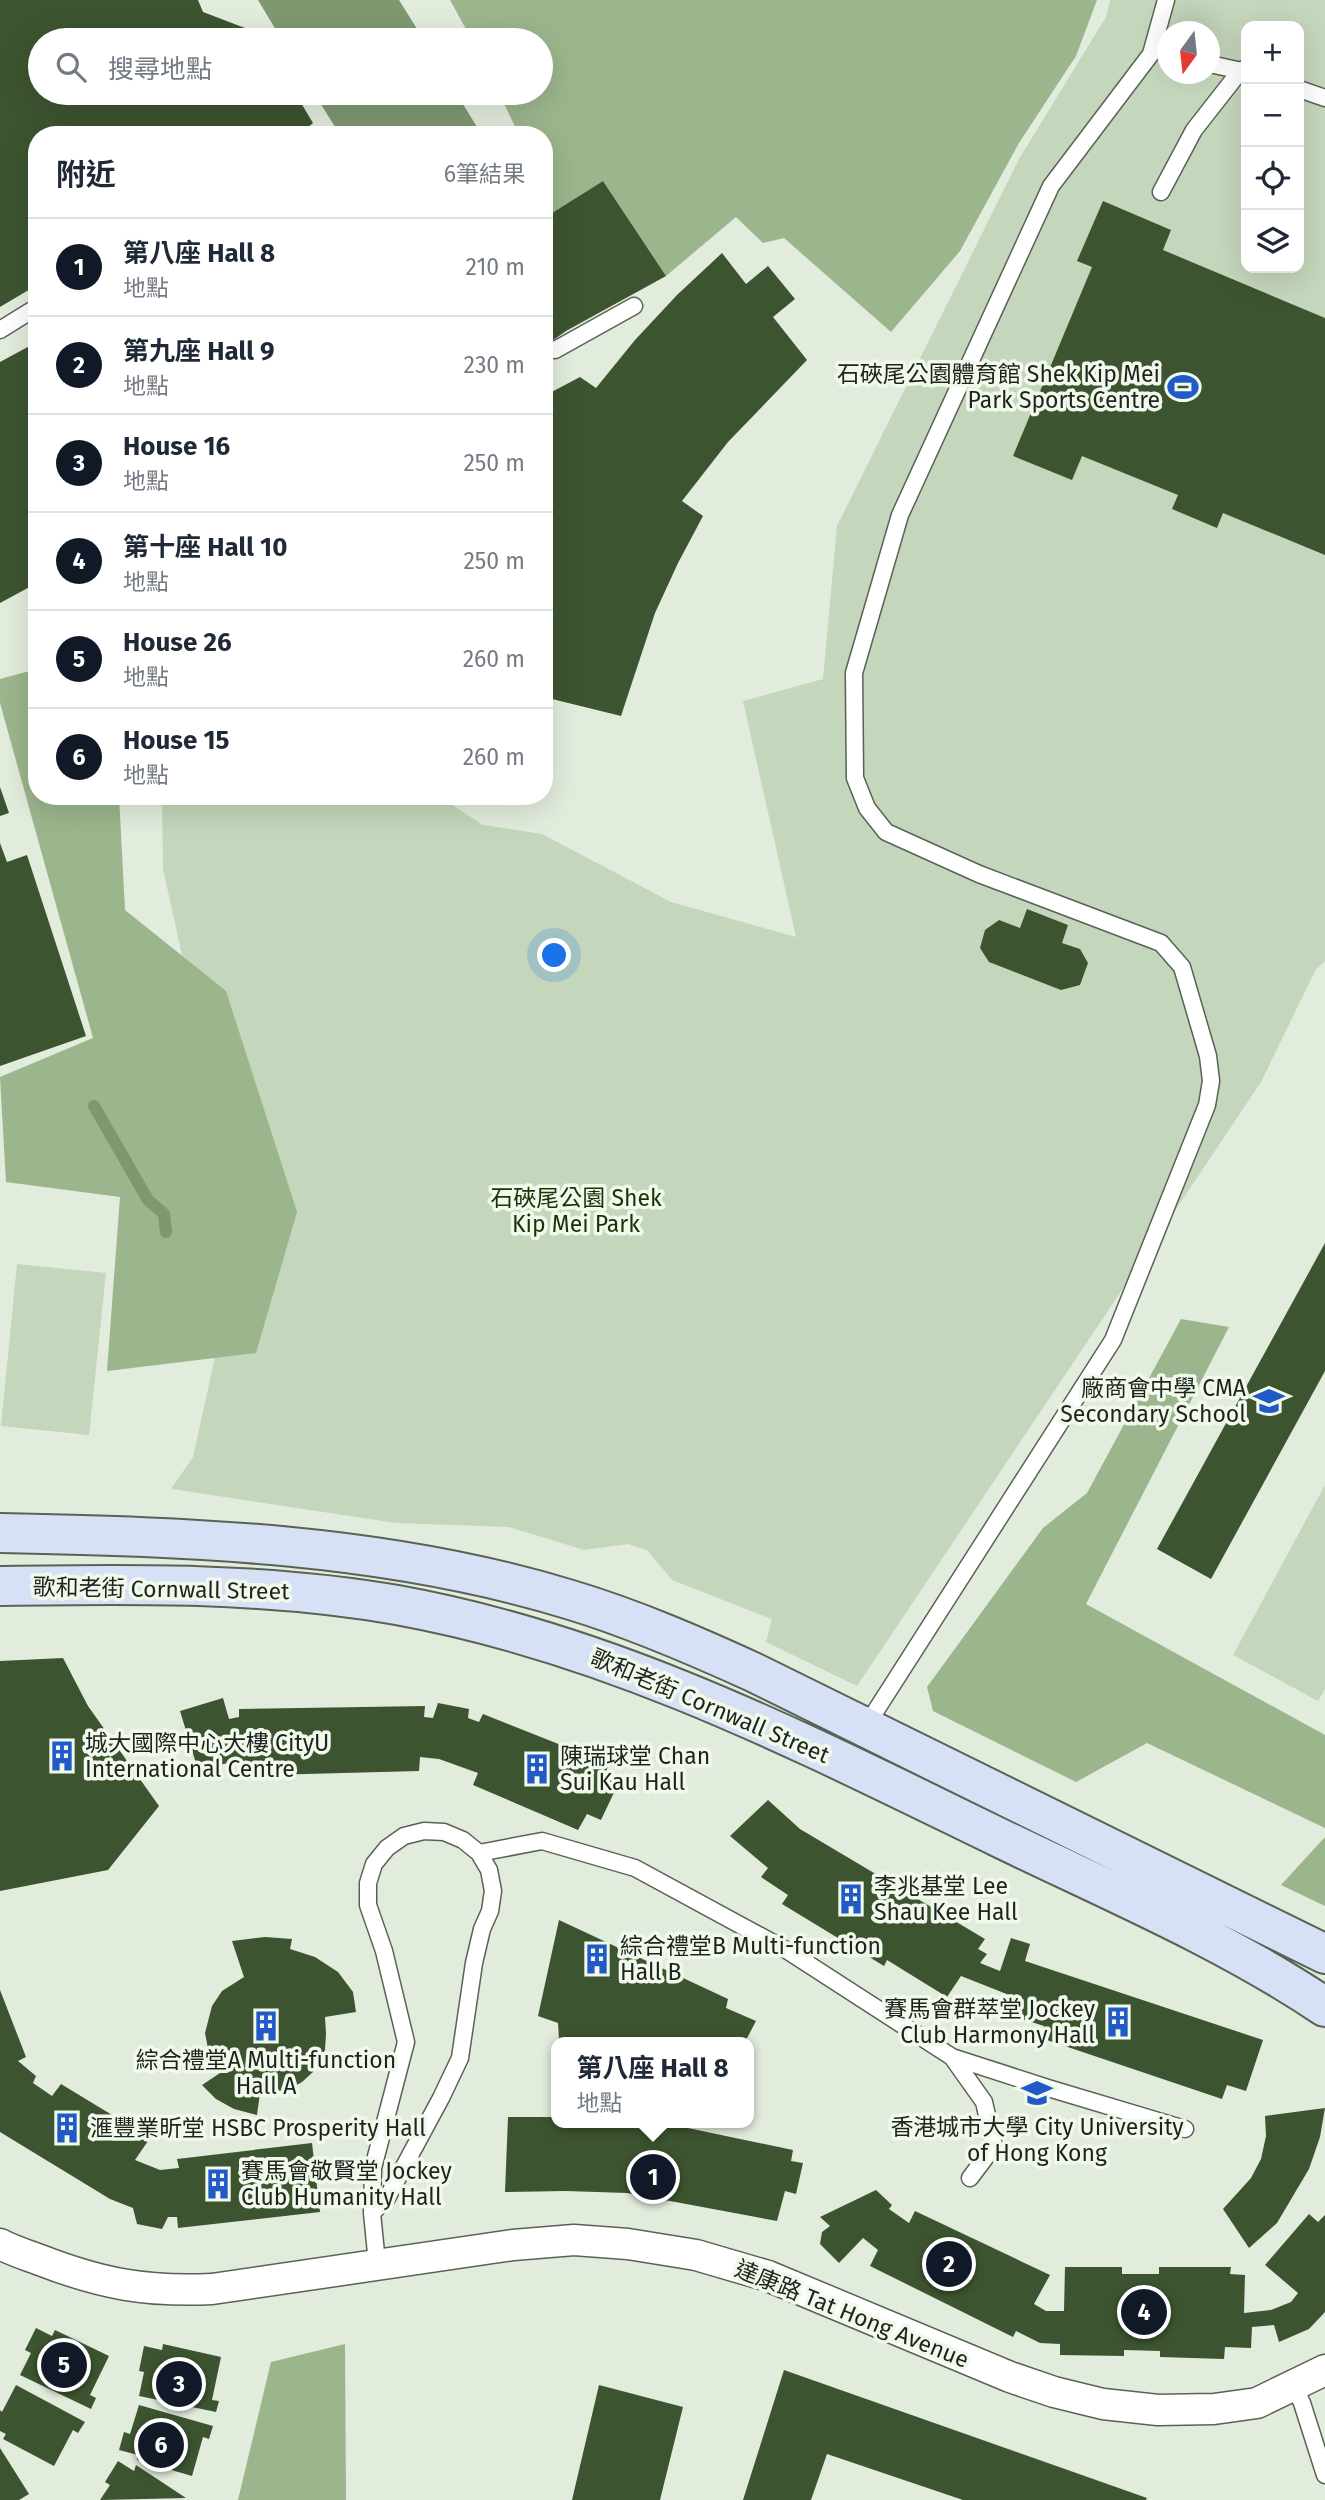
<!DOCTYPE html>
<html lang="zh-TW">
<head>
<meta charset="utf-8">
<style>
	body { margin:0; font-family:"Fira Sans","Noto Sans TC",sans-serif; background:#f2f2f3; color:#1f2937 }
	.controls { position:absolute; right:21px; top:21px; display:grid; overflow:hidden; border-radius:14px; box-shadow:0 7px 28px #0002 }
	.controls button { width:63px; height:63px; display:grid; place-items:center; padding:0; border:0; border-bottom:2px solid #e0e1e3; background:#fff; color:#1f2937; font:35px sans-serif }
	.compass { position:absolute; left:1157px; top:21px; width:63px; height:63px; border-radius:50%; background:#fff; box-shadow:0 7px 28px #0002; rotate:195deg }
	.you { position:absolute; left:555px; top:956px; width:24px; height:24px; margin:-18px; border:5px solid #fff; border-radius:50%; background:#1a73e8; box-shadow:0 0 0 10px #1a73e833 }
	.badge { display:grid; place-items:center; width:46px; height:46px; border-radius:50%; background:#111827; color:#fff; font-size:23px; font-weight:700 }
	.pin { position:absolute; translate:-50% -50%; border:4px solid #fff; box-shadow:0 2px 7px #0006 }
	.popup { position:absolute; left:551px; top:2037px; width:203px; height:91px; box-sizing:border-box; display:grid; place-content:center; border-radius:14px; background:#fff; filter:drop-shadow(0 2px 5px #0005); font-size:23px; white-space:nowrap; color:#747a83 }
	.popup b { font-size:26px; color:#1f2937 }
	.popup::after { content:''; position:absolute; left:50%; top:100%; margin-left:-14px; border:14px solid transparent; border-top-color:#fff }
	.list { margin:0; padding:0; list-style:none }
	h2 { display:flex; justify-content:space-between; align-items:center; height:91px; margin:0; padding:0 28px; font-size:30px }
	h2 small { font-size:23px; font-weight:400; color:#747a83 }
	.list li { display:grid; grid-template-columns:46px 1fr auto; gap:21px; align-items:center; box-sizing:border-box; height:98px; padding:0 28px; border-top:2px solid #e0e1e3 }
	.list b { display:block; font-size:26px; white-space:nowrap }
	.list p { margin:0; font-size:23px; white-space:nowrap; color:#747a83 }
	.list em { font-size:23px; font-style:normal; color:#747a83 }
	.icon { flex:none; width:38px; height:38px; fill:none; stroke:currentColor; stroke-width:2; stroke-linecap:round; stroke-linejoin:round }
	.map { position:relative; flex:none; width:1325px; height:2500px; overflow:hidden }
	.search { position:absolute; background:#fff; box-shadow:0 7px 28px #0002; left:28px; top:28px; width:525px; height:77px; display:flex; align-items:center; gap:18px; box-sizing:border-box; padding:0 24px; border-radius:38px; color:#747a83; font-size:26px }
	.panel { position:absolute; background:#fff; box-shadow:0 7px 28px #0002; left:28px; top:126px; width:525px; height:679px; border-radius:28px }
	.map>svg:first-child { display:block }
	.green { fill:#c4d6bb; fill-rule:evenodd }
	.forest { fill:#9bb58c }
	.water { fill:#7e9870 }
	.lines { fill:none; stroke-linecap:round; stroke-linejoin:round }
	.stream { stroke:#7e9870; stroke-width:12 }
	.building { fill:#3d5430 }
	.service-casing { stroke:#5a6255; stroke-width:19 }
	.minor-casing { stroke:#5a6255; stroke-width:33 }
	.secondary-casing { stroke:#5a6255; stroke-width:42 }
	.service { stroke:#fff; stroke-width:16 }
	.minor { stroke:#fff; stroke-width:30 }
	.secondary { stroke:#d6e1f6; stroke-width:38 }
	.labels { text-anchor:middle; dominant-baseline:central; stroke-width:7; stroke-linejoin:round; paint-order:stroke }
	.poi-label { font-size:23px; fill:#1f231e; stroke:#f0f9eb; text-anchor:start }
	.park-label { font-size:23px; fill:#193205; stroke:#f0f9eb }
	.street-label { font-size:23px; fill:#1f231e; stroke:#f0f9eb }
</style>
</head>
<body>
<div class="map">
<svg width="1325" height="2500" viewBox="0 0 1325 2500">
	<rect width="100%" height="100%" fill="#e2ecdd"/>
	<path class="green" d="M1110 0H1325V961L1316 969 1261 1082 857 1686 766 1642 772 1619 672 1580 647 1550 628 1544 584 1550 509 1527 396 1523 171 1489 193 1457 219 1339 226 1154 163 869 162 796H439L483 825 542 834 671 902 796 937 743 701 823 679 837 526 1019 159 1106 17ZM1246 26H1299V268H1246ZM1168 32H1210V74H1168Z
		M17 1264 106 1273 89 1435 1 1426Z
		M1325 1485V1689L1318 1701 1233 1655Z"/>
	<path class="forest" d="M450 0H1097L1076 56 1019 143 960 251 891 332 784 238 763 243 736 217 666 276 603 181 544 218V135H519L499 93H541V40H472Z
		M37 669V796H119L125 910 226 991 297 1212 256 1353 107 1371 120 1197 6 1182 0 1077 93 1038 0 703V679Z
		M1181 1319 1229 1327 1086 1604 1325 1735V1828L1147 1743 1076 1782 933 1711 927 1687 1043 1528 1087 1493Z
		M1325 1837V1906L1281 1885Z
		M345 2344 346 2500H238L271 2362Z"/>
	<path class="water" d="M258 0H399L424 40H282Z
		M314 93H456L482 135H340Z"/>
	<g class="lines">
		<path class="stream" d="M94 1106 148 1200 164 1214 166 1232"/>
	</g>
	<path class="building" d="M0 0H198L203 12 245 28 264 40H40V93H295L313 123 299 135H37V285L0 307Z
		M603 181 666 276 566 331 549 343 544 342V218Z
		M1103 201 1171 230 1163 250 1325 318V555L1223 513 1217 528 1172 509 1178 495 1082 456 1072 480 1013 456 1092 267 1077 261Z
		M722 253 746 284 768 266 795 299 773 317 807 360 728 442 682 501 703 516 678 563 655 613 621 716 544 697V396L580 377 596 388 635 340 677 295Z
		M37 342V583L0 603V362Z
		M0 787 9 813 0 816Z
		M0 843 7 862 27 855 86 1036 0 1066Z
		M1027 909 1068 925 1062 943 1080 949 1088 963 1080 985 1061 990 989 962 980 948 985 930 999 920 1020 928Z
		M1325 1243V1371L1211 1579 1157 1549Z
		M63 1658 88 1706 159 1806 108 1870 0 1891V1661Z
		M223 1698 229 1719 239 1717V1709L425 1706 424 1717 433 1718 438 1703 469 1709 468 1718 479 1722 483 1714 609 1764 604 1776 619 1782 601 1820 587 1814 578 1830 473 1785 478 1773 439 1759 420 1757 419 1771 268 1775V1762L228 1763 198 1770 180 1711Z
		M768 1800 800 1829 985 1939 978 1949 987 1954 980 1963 1000 1971 1011 1938 1030 1944 1025 1961 1263 2040 1246 2091 1227 2085 1222 2099 1041 2038 1044 2026 1016 2017 1022 2000 961 1976 947 1997 887 1960 884 1966 782 1904 788 1895 761 1877 768 1868 730 1836Z
		M559 1920 728 1999 726 2008 756 2021 745 2042H562L559 2039 558 2023 538 2016Z
		M265 1937 292 1939 290 1949 315 1957 338 1972 353 1992 356 2012 325 2017 326 2034 325 2050 313 2072 302 2082 288 2090 260 2093 257 2115 234 2109 216 2099 202 2085 220 2073 209 2054 205 2033 212 2006 222 1991 244 1977 232 1941Z
		M0 1990 26 2057 18 2061 36 2076 33 2083 52 2096 61 2084 150 2138 135 2160 160 2170 179 2168 177 2159 312 2143 320 2212 178 2228 177 2217H168L162 2229 137 2224 133 2208 110 2199 0 2132Z
		M1325 2108 1320 2137 1309 2169 1277 2223 1249 2248 1223 2209 1251 2178 1261 2159 1266 2136 1265 2116Z
		M508 2117H557V2123H644L643 2129 662 2132 664 2123 793 2150 791 2161 803 2163 796 2194 785 2191 777 2221 627 2193 566 2191 505 2192Z
		M876 2190 892 2205 889 2209 909 2223 915 2211 1050 2275 1034 2304 1046 2311H1064L1065 2267H1122V2274H1159V2267H1231L1230 2274 1245 2275 1244 2313 1271 2310 1291 2302 1298 2293 1265 2265 1309 2214 1318 2222 1325 2215V2312L1309 2329 1279 2342 1274 2325 1252 2327 1251 2348 1225 2347 1224 2359 1160 2357V2351L1124 2350V2356L1060 2355V2344L1040 2343 1016 2331 1013 2337 870 2266 878 2250 863 2238 839 2263 820 2244 822 2232 830 2226 820 2217Z
		M36 2328 52 2336 55 2330 109 2356 90 2395 96 2398 91 2409 20 2375 31 2353 25 2350Z
		M163 2344 221 2357 212 2400 219 2401 216 2412 139 2396 144 2372 139 2371 144 2346 162 2350Z
		M784 2370 1147 2498 1146 2500H963L827 2454 811 2500H743Z
		M16 2385 85 2422 78 2433 73 2430 54 2466 3 2439 6 2434 0 2431V2410L2 2412Z
		M599 2385 683 2407 660 2500H572Z
		M139 2405 213 2426 209 2439 203 2437 192 2476 137 2460 138 2455 119 2450 124 2432 130 2434Z
		M0 2448 29 2494 19 2500H0Z
		M118 2461 134 2471 136 2465 186 2498 100 2500 110 2485 105 2482Z"/>
	<g class="lines">
		<g class="service-casing">
			<path id="service" d="M1210 64 1246 72
				M1299 89 1325 98
				M1161 192 1194 130 1241 70
				M0 330 37 307
				M544 347 555 350 634 306
				M866 1726 1113 1340 1207 1105 1211 1081 1208 1056 1182 967 1161 943 979 874 886 832 867 808 855 778 854 673 900 515 1051 186 1151 54 1166 0
				M479 1853 542 1841 635 1868 788 1951 952 2057 984 2102 994 2146 970 2178
				M952 2057 1048 2088 1185 2129
				M372 2213 387 2198 441 2098 460 2058 474 1963 482 1929 490 1911 493 1891 489 1870 479 1853 463 1840 444 1832 424 1831 404 1836 387 1848 374 1864 368 1883V1905L384 1951 406 2042 373 2168 372 2213 377 2263
				M1294 2386 1302 2403 1325 2475"/>
		</g>
		<g class="minor-casing">
			<path id="minor" d="M0 2244C13 2251 27 2255 40 2260 102 2284 146 2292 212 2289L513 2245 574 2240 628 2244 696 2255 768 2276 1010 2377 1054 2392 1103 2404 1158 2410 1214 2409 1257 2403 1325 2370"/>
		</g>
		<g class="secondary-casing">
			<path id="secondary" d="M0 1533C192 1537 386 1543 571 1600 634 1619 694 1645 753 1672L1325 1954
				M0 1586C133 1584 265 1582 397 1605 613 1644 802 1742 998 1837 1107 1890 1224 1939 1325 2007"/>
		</g>
		<use href="#service" class="service"/>
		<use href="#minor" class="minor"/>
		<use href="#secondary" class="secondary"/>
	</g>
	<defs>
		<g id="stadium-bare" transform="scale(2.415)"><path d="M0-5a6.5 5 0 1 0 0 10a6.5 5 0 1 0 0-10ZM-3.5-1.8h7v3.6h-7Z" fill="#215ac7" stroke="#f0f9eb" stroke-width="2.5" paint-order="stroke"/></g>
		<g id="school-bare" transform="scale(2.415)"><path d="M0-5L7-2L0 1L-7-2ZM-4 1L0 2.5L4 1V4Q0 6-4 4Z" fill="#215ac7" stroke="#f0f9eb" stroke-width="2.5" paint-order="stroke"/></g>
		<g id="building-bare" transform="scale(2.415)"><path d="M-4-6H4V6H1V3H-1V6H-4ZM-2.5-4.3h1.7v1.8h-1.7ZM.8-4.3h1.7v1.8H.8ZM-2.5-1h1.7V.8h-1.7ZM.8-1h1.7V.8H.8Z" fill="#215ac7" stroke="#f0f9eb" stroke-width="2.5" paint-order="stroke"/></g>
		<g id="university-bare" transform="scale(2.415)"><path d="M0-5L7-2L0 1L-7-2ZM-4 1L0 2.5L4 1V4Q0 6-4 4Z" fill="#215ac7" stroke="#f0f9eb" stroke-width="2.5" paint-order="stroke"/></g>
	</defs>
	<g fill-rule="evenodd">
		<use href="#stadium-bare" x="1183" y="387"/>
		<use href="#school-bare" x="1269" y="1401"/>
		<use href="#building-bare" x="62" y="1756"/>
		<use href="#building-bare" x="537" y="1769"/>
		<use href="#building-bare" x="851" y="1899"/>
		<use href="#building-bare" x="597" y="1959"/>
		<use href="#building-bare" x="1118" y="2022"/>
		<use href="#building-bare" x="266" y="2026"/>
		<use href="#university-bare" x="1037" y="2093"/>
		<use href="#building-bare" x="67" y="2128"/>
		<use href="#building-bare" x="218" y="2184"/>
	</g>
	<g class="labels">
		<g class="poi-label">
			<text x="1160" y="374" text-anchor="end">石硤尾公園體育館 Shek Kip Mei<tspan x="1160" dy="26">Park Sports Centre</tspan></text>
			<text x="1246" y="1388" text-anchor="end">廠商會中學 CMA<tspan x="1246" dy="26">Secondary School</tspan></text>
			<text x="85" y="1743">城大國際中心大樓 CityU<tspan x="85" dy="26">International Centre</tspan></text>
			<text x="560" y="1756">陳瑞球堂 Chan<tspan x="560" dy="26">Sui Kau Hall</tspan></text>
			<text x="874" y="1886">李兆基堂 Lee<tspan x="874" dy="26">Shau Kee Hall</tspan></text>
			<text x="620" y="1946">綜合禮堂B Multi-function<tspan x="620" dy="26">Hall B</tspan></text>
			<text x="1095" y="2009" text-anchor="end">賽馬會群萃堂 Jockey<tspan x="1095" dy="26">Club Harmony Hall</tspan></text>
			<text x="266" y="2060" text-anchor="middle">綜合禮堂A Multi-function<tspan x="266" dy="26">Hall A</tspan></text>
			<text x="1037" y="2127" text-anchor="middle">香港城市大學 City University<tspan x="1037" dy="26">of Hong Kong</tspan></text>
			<text x="90" y="2128">滙豐業昕堂 HSBC Prosperity Hall</text>
			<text x="241" y="2171">賽馬會敬賢堂 Jockey<tspan x="241" dy="26">Club Humanity Hall</tspan></text>
		</g>
		<g class="park-label">
			<text x="576" y="1198">石硤尾公園 Shek<tspan x="576" dy="26">Kip Mei Park</tspan></text>
		</g>
		<g class="street-label">
			<text transform="translate(161 1589) rotate(1)">歌和老街 Cornwall Street</text>
			<text transform="translate(710 1706) rotate(23)">歌和老街 Cornwall Street</text>
			<text transform="translate(852 2314) rotate(22)">達康路 Tat Hong Avenue</text>
		</g>
	</g>
</svg>
<div class="controls">
<button>+</button>
<button>−</button>
<button><svg class="icon" aria-label="locate" viewBox="0 0 24 24"><circle cx="12" cy="12" r="6"/><path d="M12 2v4M12 18v4M2 12h4M18 12h4"/></svg></button>
<button><svg class="icon" aria-label="layers" viewBox="0 0 24 24"><path d="M12 4l9 5-9 5-9-5zM3 14l9 5 9-5"/></svg></button>
</div>
<svg class="compass" viewBox="-18 -18 36 36"><path d="M0-13l5 13h-10z" fill="#e53935"/><path d="M0 13l5-13h-10z" fill="#747a83"/></svg>
<div class="you"></div>
<div class="pin badge" style="left:653px;top:2177px">1</div>
<div class="popup"><b>第八座 Hall 8</b>地點</div>
<div class="pin badge" style="left:949px;top:2264px">2</div>
<div class="pin badge" style="left:179px;top:2384px">3</div>
<div class="pin badge" style="left:1144px;top:2312px">4</div>
<div class="pin badge" style="left:64px;top:2365px">5</div>
<div class="pin badge" style="left:161px;top:2445px">6</div>
<div class="search"><svg class="icon" aria-label="search" viewBox="0 0 24 24"><circle cx="10" cy="10" r="6"/><path d="M15 15l6 6"/></svg>搜尋地點</div>
<section class="panel">
<h2>附近<small>6筆結果</small></h2>
<ul class="list">
<li><span class="badge">1</span><div><b>第八座 Hall 8</b><p>地點</p></div><em>210 m</em></li>
<li><span class="badge">2</span><div><b>第九座 Hall 9</b><p>地點</p></div><em>230 m</em></li>
<li><span class="badge">3</span><div><b>House 16</b><p>地點</p></div><em>250 m</em></li>
<li><span class="badge">4</span><div><b>第十座 Hall 10</b><p>地點</p></div><em>250 m</em></li>
<li><span class="badge">5</span><div><b>House 26</b><p>地點</p></div><em>260 m</em></li>
<li><span class="badge">6</span><div><b>House 15</b><p>地點</p></div><em>260 m</em></li>
</ul>
</section>
</div>
</body>
</html>
